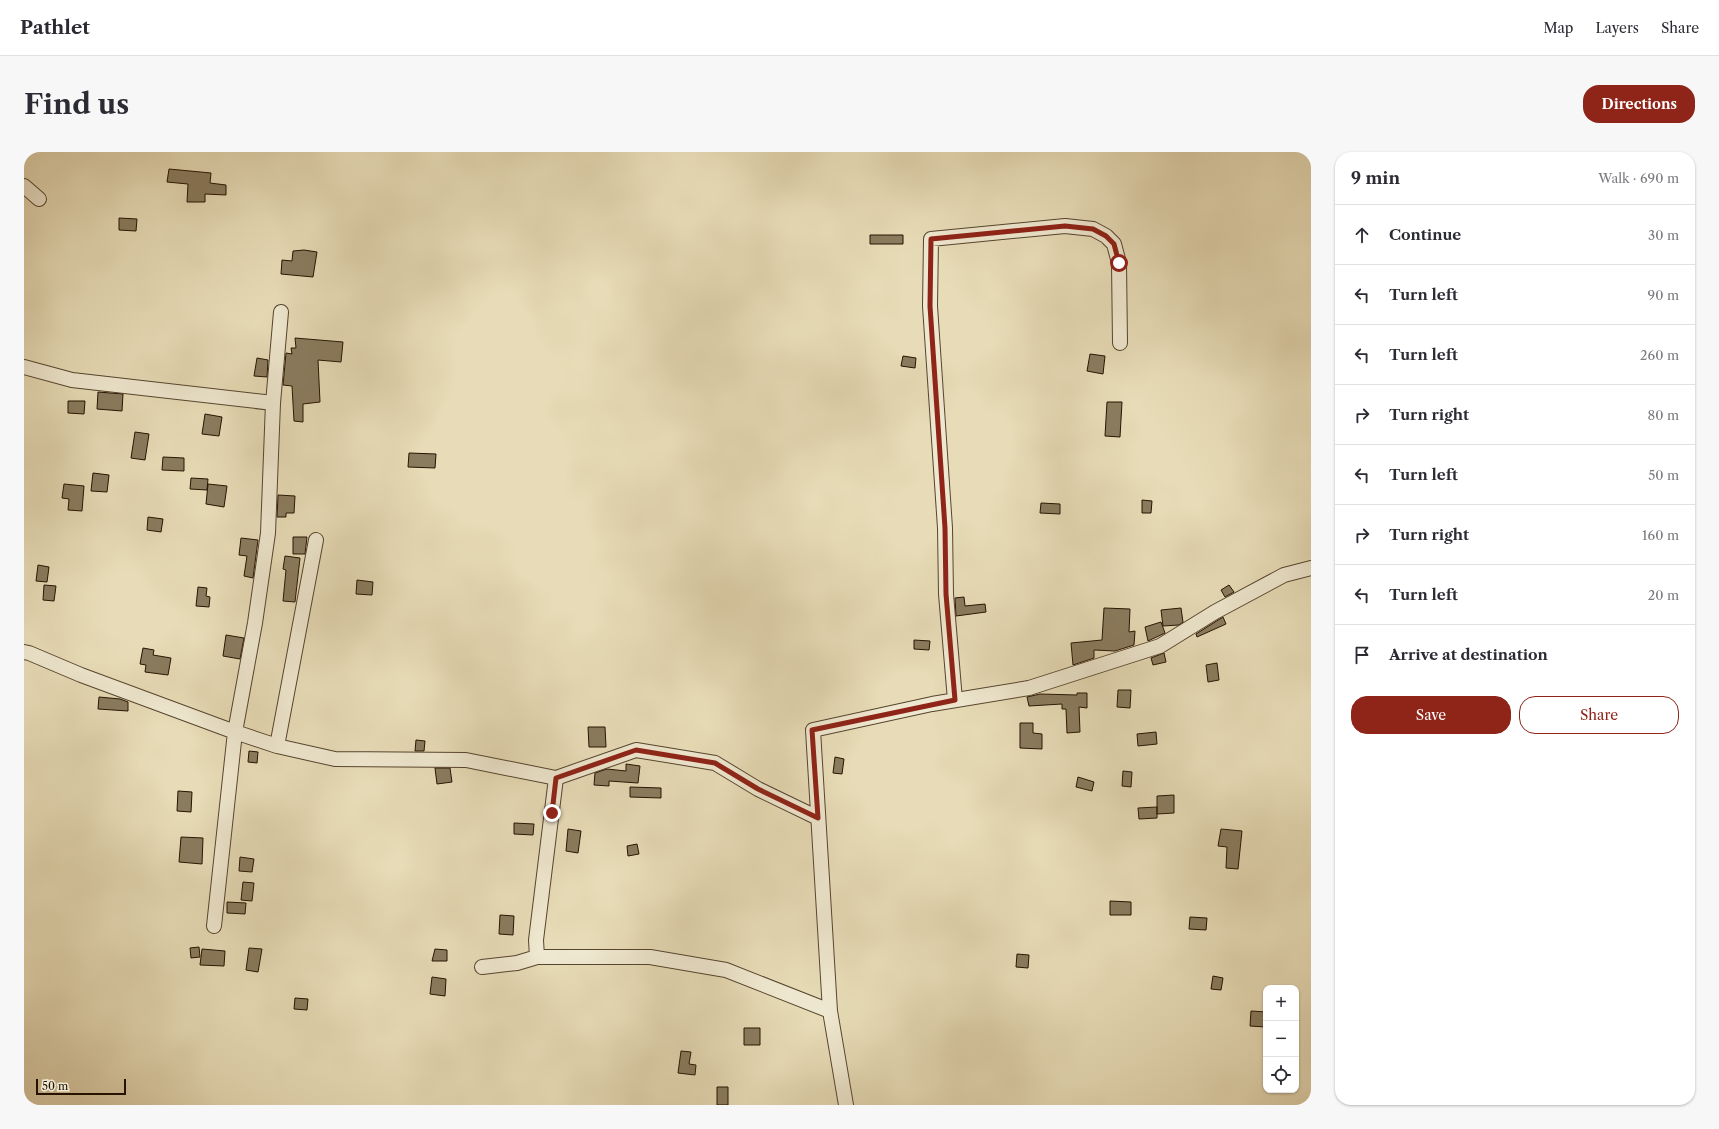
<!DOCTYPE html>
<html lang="en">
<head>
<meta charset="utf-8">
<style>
	body { margin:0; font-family:"Libre Caslon Text",serif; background:#f7f7f7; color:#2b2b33 }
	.controls { position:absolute; right:12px; bottom:12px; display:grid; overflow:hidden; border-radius:8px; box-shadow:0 1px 3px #0004 }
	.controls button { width:36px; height:36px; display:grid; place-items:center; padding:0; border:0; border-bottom:1px solid #e1e1e2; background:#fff; color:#2b2b33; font:20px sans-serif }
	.scale { position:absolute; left:12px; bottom:10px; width:90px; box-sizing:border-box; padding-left:4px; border:2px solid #251300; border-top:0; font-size:11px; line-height:14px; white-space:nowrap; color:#251300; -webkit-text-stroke:3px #efe8d0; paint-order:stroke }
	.stop { position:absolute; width:12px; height:12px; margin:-9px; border:3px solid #8f2418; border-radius:50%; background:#fff }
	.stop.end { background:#8f2418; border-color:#fff; box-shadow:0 1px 4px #0008 }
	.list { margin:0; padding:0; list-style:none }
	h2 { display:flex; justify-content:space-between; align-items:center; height:52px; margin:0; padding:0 16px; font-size:17px }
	h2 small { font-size:13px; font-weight:400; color:#7c7c81 }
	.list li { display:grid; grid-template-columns:26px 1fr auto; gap:12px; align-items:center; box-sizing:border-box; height:60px; padding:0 16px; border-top:1px solid #e1e1e2 }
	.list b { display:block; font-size:15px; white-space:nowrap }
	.list em { font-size:13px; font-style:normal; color:#7c7c81 }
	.actions { display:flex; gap:8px; padding:12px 16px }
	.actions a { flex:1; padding:9px 0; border:1px solid #8f2418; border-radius:16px; text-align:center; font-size:14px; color:#8f2418 }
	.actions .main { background:#8f2418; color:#fff }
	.icon { flex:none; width:22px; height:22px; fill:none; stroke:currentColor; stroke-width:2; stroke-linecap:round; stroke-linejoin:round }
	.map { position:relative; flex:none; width:1287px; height:953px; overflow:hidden; border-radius:16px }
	header { display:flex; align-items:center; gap:24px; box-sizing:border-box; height:56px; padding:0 20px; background:#fff; border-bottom:1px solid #e1e1e2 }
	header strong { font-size:19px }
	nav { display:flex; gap:22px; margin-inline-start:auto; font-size:14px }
	.intro { display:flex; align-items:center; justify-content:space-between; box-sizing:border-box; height:96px; padding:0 24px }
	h1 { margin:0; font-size:28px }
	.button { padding:10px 18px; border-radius:16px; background:#8f2418; color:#fff; font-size:14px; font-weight:700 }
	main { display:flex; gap:24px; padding:0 24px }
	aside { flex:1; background:#fff; border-radius:16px; box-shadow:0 1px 3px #0004 }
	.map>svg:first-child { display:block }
	.building { fill:#8a7c5f; stroke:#251300 }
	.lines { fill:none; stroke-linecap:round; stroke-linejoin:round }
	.street-casing { stroke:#56452e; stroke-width:16 }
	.street { stroke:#efe8d0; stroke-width:14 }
	.route { stroke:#8f2418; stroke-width:5 }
</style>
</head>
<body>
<header>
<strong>Pathlet</strong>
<nav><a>Map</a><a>Layers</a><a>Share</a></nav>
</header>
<div class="intro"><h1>Find us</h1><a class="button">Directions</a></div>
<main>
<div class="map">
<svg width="1287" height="953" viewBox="0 0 1287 953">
	<rect width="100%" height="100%" fill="#e7dcb7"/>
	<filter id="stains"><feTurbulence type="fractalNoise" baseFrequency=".005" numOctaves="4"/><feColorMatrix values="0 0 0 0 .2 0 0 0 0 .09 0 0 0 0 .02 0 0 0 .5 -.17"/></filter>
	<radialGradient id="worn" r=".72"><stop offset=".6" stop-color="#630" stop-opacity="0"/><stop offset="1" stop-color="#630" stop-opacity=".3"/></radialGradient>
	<path class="building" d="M145 17 187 21 186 31 202 33V43L181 42V50H163L164 32 143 30Z
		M95 66 113 67 112 79 95 78Z
		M846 83H879V92H846Z
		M280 98 293 100 289 125 257 122 258 108 268 109 269 99Z
		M271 186 319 190 317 210 294 208 296 250 279 252V270L270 269 268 234 259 233 262 201 268 202 267 196H272Z
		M1066 202 1081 204 1079 222 1063 219Z
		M879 204 892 206 891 216 877 214Z
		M233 206 244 208 243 225 230 224Z
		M74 240 99 242 98 259 73 257Z
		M44 249H61L60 262 44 261Z
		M1083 250H1098L1096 285 1081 284Z
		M181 262 198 265 195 284 178 282Z
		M111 280 125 282 121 308 107 306Z
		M385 301 412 302 411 316 384 315Z
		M139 305 160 306V319L138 318Z
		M69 321 85 323 83 340 67 339Z
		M167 326 184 327 183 338 166 337Z
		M40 332 60 334 58 359 44 358 45 347 38 346Z
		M184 332 203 334 200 355 182 352Z
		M254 343 271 344 270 361H262V365H253Z
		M1118 348 1128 349 1127 361H1118Z
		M1017 351 1036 352V362L1016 361Z
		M124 365 139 367 137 380 123 378Z
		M269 385H283L281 402H269Z
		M217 386 234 388 229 426 220 424 223 404 215 403Z
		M261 404 276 406 271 450 259 449 262 418 259 417Z
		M14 413 25 415 23 430 12 429Z
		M333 428 349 430 348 443 332 442Z
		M20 433 32 434 30 449 19 448Z
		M1205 433 1210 440 1201 445 1197 438Z
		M174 435 183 436 182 444 186 445 185 455 172 454Z
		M940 445 941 454 961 452 962 460 932 464 931 446Z
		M1080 456 1106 457 1105 480 1111 479 1110 493 1091 499 1070 498V506L1049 513 1047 491 1078 488Z
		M1157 456 1159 470 1155 473 1139 474 1137 458Z
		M1199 465 1202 472 1173 485 1172 482Z
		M1137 470 1141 481 1124 489 1121 475Z
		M202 483 220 486 216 507 199 504Z
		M890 488 906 489 905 498 890 497Z
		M119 496 130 498 129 503 147 506 144 523 121 520 122 513 116 512Z
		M1140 501 1142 510 1129 513 1127 506Z
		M1193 511 1195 528 1184 530 1182 513Z
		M1094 538H1107L1106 556 1093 555Z
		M1053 541H1063V556L1055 555 1056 580 1043 581 1042 557H1038V552L1005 554 1003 545 1016 542 1053 543Z
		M75 545 96 547 104 550V559L74 557Z
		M996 571H1009V581L1018 582V597L996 596Z
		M564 575H581L582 595H565Z
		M1132 580 1133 592 1114 594 1113 582Z
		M392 588 401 589 400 599H391Z
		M225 599 234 600 233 611 224 610Z
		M811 605 820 607 818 622 809 621Z
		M602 612 616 614 614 631 585 629V634L570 633 571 621 583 617 602 619Z
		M411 616H426L428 630 413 632Z
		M1099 619 1108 620 1107 635 1098 634Z
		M1054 625 1070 630 1068 639 1052 635Z
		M606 635 637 636V646L606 645Z
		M154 639 168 640 167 660 153 659Z
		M1150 643V661L1133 662V644Z
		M1133 655V666L1115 667 1114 656Z
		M490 671 510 672 509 683 490 682Z
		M544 677 557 679 554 701 542 699Z
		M1197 677 1218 679 1214 717 1202 716 1203 695 1194 694Z
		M157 685 179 686 178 712 155 710Z
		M613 692 615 702 604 704 603 694Z
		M216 705 230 707 228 720 215 719Z
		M219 730 230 731 228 749 217 748Z
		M1086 749 1107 750V763H1086Z
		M203 750 222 751 221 762 203 761Z
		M476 763 490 764 489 783 475 782Z
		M1166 765 1183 766 1182 778 1165 777Z
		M175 795 176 805 167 806 166 796Z
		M225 796 238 797 234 820 222 818Z
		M178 797 201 799 200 814 176 813Z
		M411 797 423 798V809H408Z
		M993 802 1005 803 1004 816 992 815Z
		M1189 824 1199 826 1197 838 1187 837Z
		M408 825 422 827 421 844 406 842Z
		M271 846 284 847 283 858 270 857Z
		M1227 859 1242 860V875L1226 874Z
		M720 876H736V893H720Z
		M657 899 667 900 665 912 672 913 671 923 654 921Z
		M693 935H704V953H693Z"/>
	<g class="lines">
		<g class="street-casing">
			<path id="street" d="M0 34 15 47
				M0 215 48 228 249 251
				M0 500 5 501 57 523 211 580 253 594 311 607 442 608 532 626 612 598 691 611 734 637 794 666
				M931 548 922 442 921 376 906 154 907 87 1041 74 1069 77 1082 84 1090 92 1095 111 1096 191
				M253 594 292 388
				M190 774 211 580 231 471 244 381 249 251 257 160
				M513 805 512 788 532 626
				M458 815 493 811 513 805H626L702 818 806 859
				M822 953 806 859 789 578 908 552 1005 536 1136 494 1191 460 1260 423 1287 416"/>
		</g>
		<use href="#street" class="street"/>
	</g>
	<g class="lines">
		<path class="route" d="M528 661 532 626 612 598 691 611 734 637 794 666 788 578 931 548 922 442 921 376 906 154 907 87 1041 74 1069 77 1082 84 1090 92 1095 111"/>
	</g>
	<rect width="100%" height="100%" filter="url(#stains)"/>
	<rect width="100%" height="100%" fill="url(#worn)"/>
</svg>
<div class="controls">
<button>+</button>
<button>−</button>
<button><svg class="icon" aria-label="locate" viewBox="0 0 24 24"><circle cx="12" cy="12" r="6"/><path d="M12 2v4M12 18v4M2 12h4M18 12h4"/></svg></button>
</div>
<div class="scale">50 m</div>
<div class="stop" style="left:1095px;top:111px"></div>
<div class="stop end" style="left:528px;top:661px"></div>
</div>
<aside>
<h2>9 min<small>Walk · 690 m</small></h2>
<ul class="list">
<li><svg class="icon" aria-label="ahead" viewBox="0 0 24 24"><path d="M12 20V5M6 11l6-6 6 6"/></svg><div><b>Continue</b></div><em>30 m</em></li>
<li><svg class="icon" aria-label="left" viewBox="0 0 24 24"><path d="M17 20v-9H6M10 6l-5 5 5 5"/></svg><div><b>Turn left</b></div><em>90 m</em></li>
<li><svg class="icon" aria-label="left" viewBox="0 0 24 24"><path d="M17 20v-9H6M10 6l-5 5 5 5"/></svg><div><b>Turn left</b></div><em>260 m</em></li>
<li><svg class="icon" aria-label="right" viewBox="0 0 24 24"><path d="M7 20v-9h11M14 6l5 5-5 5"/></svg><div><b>Turn right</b></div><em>80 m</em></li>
<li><svg class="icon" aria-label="left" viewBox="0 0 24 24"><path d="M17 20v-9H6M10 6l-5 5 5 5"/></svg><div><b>Turn left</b></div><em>50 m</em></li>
<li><svg class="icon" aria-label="right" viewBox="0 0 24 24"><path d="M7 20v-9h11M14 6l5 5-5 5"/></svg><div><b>Turn right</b></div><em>160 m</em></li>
<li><svg class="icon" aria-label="left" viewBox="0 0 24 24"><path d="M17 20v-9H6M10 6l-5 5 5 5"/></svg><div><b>Turn left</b></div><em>20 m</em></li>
<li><svg class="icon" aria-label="arrive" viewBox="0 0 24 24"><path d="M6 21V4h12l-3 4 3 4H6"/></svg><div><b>Arrive at destination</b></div></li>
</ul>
<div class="actions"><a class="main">Save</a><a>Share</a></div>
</aside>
</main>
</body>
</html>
